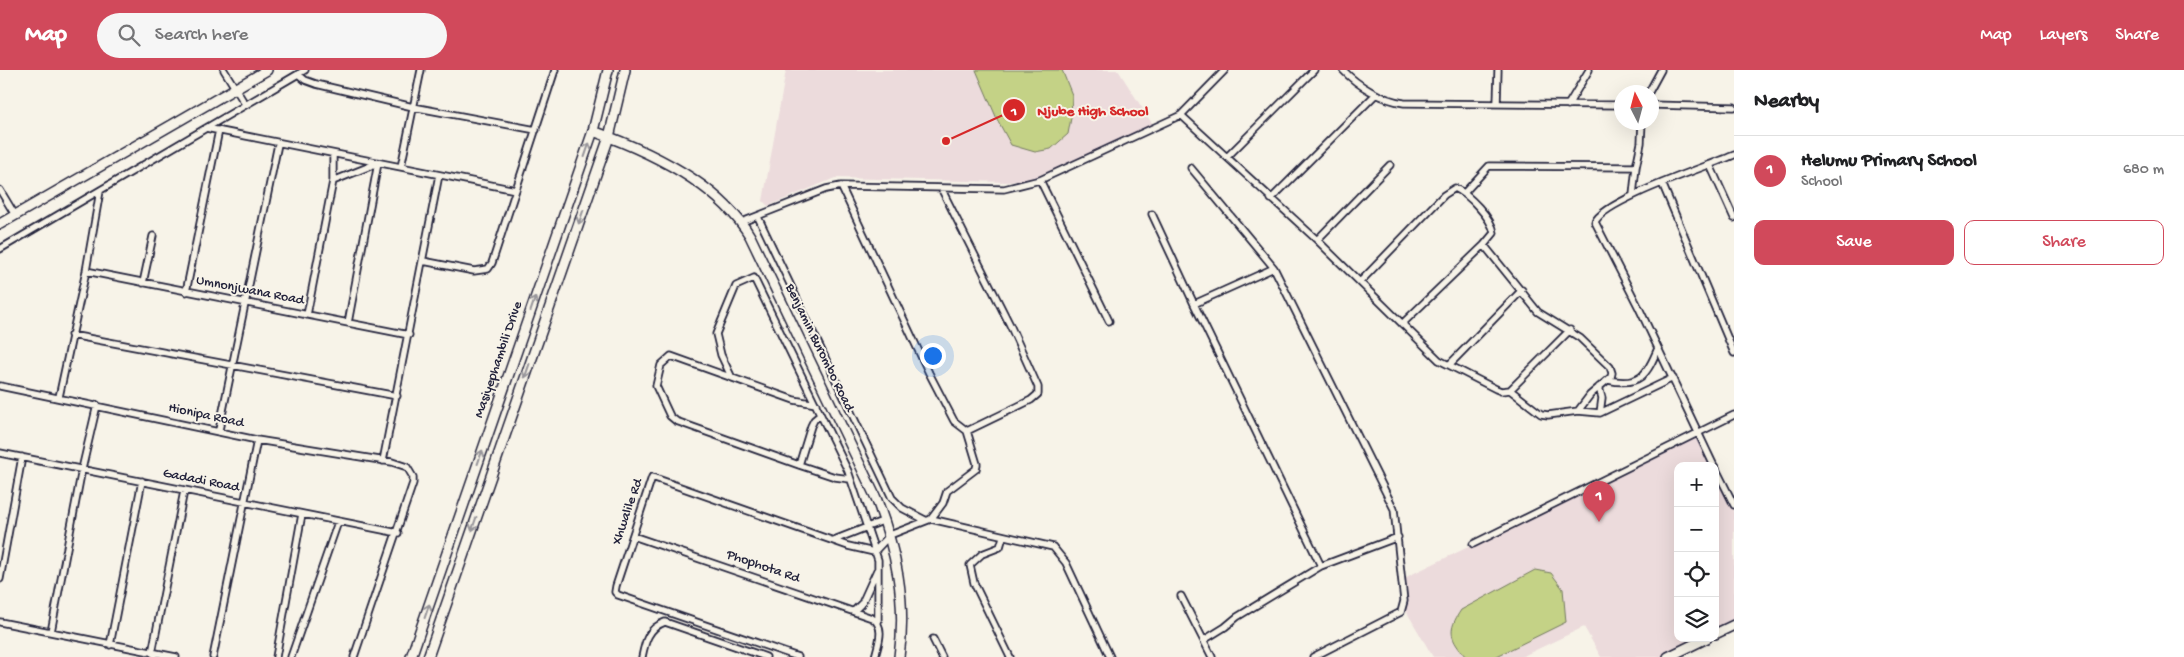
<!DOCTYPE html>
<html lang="en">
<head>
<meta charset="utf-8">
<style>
	body { margin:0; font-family:"Gochi Hand",sans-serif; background:#f6f6f6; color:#202124 }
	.controls { position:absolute; right:15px; bottom:15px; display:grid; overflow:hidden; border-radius:10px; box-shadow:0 5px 20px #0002 }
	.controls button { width:45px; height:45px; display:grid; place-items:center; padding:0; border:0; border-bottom:1px solid #e0e0e0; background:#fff; color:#202124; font:25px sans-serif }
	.compass { position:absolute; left:1614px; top:15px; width:45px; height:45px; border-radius:50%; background:#fff; box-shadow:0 5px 20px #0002; rotate:354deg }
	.you { position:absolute; left:932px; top:285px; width:18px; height:18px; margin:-12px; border:4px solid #fff; border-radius:50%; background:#1a73e8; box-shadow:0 0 0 8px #1a73e833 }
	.badge { display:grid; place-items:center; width:32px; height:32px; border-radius:50%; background:#d1495b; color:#fff; font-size:16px; font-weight:700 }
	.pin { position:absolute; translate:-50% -41px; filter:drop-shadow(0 1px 2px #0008) }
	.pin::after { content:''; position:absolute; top:26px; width:18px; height:15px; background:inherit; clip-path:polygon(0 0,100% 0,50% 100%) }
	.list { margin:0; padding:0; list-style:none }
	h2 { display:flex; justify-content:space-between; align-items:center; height:65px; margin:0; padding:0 20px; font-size:21px }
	h2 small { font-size:16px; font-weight:400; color:#757577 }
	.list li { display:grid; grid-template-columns:32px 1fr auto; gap:15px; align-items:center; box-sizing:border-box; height:70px; padding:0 20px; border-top:1px solid #e0e0e0 }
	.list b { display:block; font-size:19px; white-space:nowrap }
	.list p { margin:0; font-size:16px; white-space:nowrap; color:#757577 }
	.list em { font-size:16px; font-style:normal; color:#757577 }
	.actions { display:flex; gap:10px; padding:15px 20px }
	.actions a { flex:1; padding:11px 0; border:1px solid #d1495b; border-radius:10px; text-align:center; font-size:18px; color:#d1495b }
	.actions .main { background:#d1495b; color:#fff }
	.icon { flex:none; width:28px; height:28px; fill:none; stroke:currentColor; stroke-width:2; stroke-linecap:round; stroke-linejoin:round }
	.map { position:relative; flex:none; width:1734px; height:587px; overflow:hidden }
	header { display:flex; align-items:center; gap:30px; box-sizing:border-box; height:70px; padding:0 25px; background:#d1495b; color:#fff }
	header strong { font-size:24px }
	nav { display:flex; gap:28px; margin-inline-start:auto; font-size:18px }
	.search { width:350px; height:45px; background:#f6f6f6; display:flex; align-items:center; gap:12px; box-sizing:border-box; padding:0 18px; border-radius:28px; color:#757577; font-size:19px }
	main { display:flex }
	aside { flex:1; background:#fff }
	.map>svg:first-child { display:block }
	.built { fill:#ecdbdc }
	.grass { fill:#c4d286; stroke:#737a60 }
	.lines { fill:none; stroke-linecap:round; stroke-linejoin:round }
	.street-casing { stroke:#22223b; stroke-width:9 }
	.secondary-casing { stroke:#22223b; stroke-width:12 }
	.primary-casing { stroke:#22223b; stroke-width:12 }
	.street { stroke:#f7f3e8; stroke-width:5.5 }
	.secondary { stroke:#f7f3e8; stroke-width:9 }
	.primary { stroke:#f7f3e8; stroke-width:9 }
	.oneway { stroke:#97959a }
	.labels { text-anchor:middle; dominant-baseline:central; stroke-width:4; stroke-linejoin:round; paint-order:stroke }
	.street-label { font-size:14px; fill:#22223b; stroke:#f7f3e8 }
	.leader { fill:none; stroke:#d62828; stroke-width:2 }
	.callout-dot { fill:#d62828; stroke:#f7f3e8; stroke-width:2 }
	.mark-label { font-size:15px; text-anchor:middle; font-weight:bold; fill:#fff }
	.callout-label { font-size:15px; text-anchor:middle; font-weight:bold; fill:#d62828; stroke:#f7f3e8; stroke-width:4; stroke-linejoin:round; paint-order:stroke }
</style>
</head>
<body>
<header>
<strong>Map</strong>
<div class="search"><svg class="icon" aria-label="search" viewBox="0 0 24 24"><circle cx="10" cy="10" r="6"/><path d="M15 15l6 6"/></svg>Search here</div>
<nav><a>Map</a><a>Layers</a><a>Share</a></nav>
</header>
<main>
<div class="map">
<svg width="1734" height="587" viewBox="0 0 1734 587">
	<rect width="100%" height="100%" fill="#f7f3e8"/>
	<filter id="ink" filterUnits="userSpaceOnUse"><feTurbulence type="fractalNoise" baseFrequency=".02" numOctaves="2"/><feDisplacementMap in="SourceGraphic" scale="10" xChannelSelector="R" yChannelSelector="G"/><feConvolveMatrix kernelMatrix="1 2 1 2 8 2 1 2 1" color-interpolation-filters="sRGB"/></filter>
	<g filter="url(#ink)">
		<path class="built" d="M786 0H1118L1153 55 1036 107 1010 112 835 108 768 136 763 131Z
			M1696 367 1711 396H1678V568H1703L1664 587H1601L1584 557 1521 587H1433L1405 539 1404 508Z
			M1715 405 1734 441V553L1715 562Z"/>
		<path class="grass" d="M976 0H1062L1072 25 1071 48 1068 64 1051 79 1035 82 1011 75 997 49Z
			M1535 500 1551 503 1563 519 1566 552 1495 587H1466C1450 569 1447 561 1461 540Z"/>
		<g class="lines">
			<g class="street-casing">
				<path id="street" d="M224 0 245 34
					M1343 0C1358 16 1382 30 1404 33L1622 35
					M298 4 305 10 316 14 413 37 536 60
					M1649 22 1661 0
					M1497 34 1498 0
					M1568 35 1589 0
					M1652 35 1734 37
					M1181 45 1317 170 1439 290 1496 319 1501 321 1510 320 1541 344 1548 345 1578 341 1600 343 1673 308
					M206 58 516 120
					M1228 86 1314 0
					M1710 95 1734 148
					M401 97 421 0
					M1636 97 1641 73 1642 52
					M1191 98 1274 198 1394 439 1404 531 1401 542 1313 587
					M1040 110 1109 251
					M333 111 378 93
					M1662 113 1734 283
					M841 116 929 303 954 351 967 361 977 394 976 399 947 421 943 433 931 449
					M941 118 1010 255 1038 317V324L1031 330 967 361
					M0 120 15 145
					M1465 122 1489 96 1636 97 1633 125
					M1271 129 1376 24
					M1152 144 1194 234 1321 496
					M758 147 892 428 902 438 925 450
					M742 152 826 119 841 116 1004 119 1040 110 1181 45 1225 0
					M1317 170 1390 95
					M1484 175 1538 242 1580 268 1610 297 1612 303 1611 307 1590 325 1578 341
					M0 179 305 0
					M423 191 474 201 488 199 492 193 555 0
					M86 201 409 265
					M1360 212 1444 125 1455 118C1468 124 1492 148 1494 163L1484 175 1402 254
					M143 213 153 166
					M186 222 219 60
					M1194 234 1274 198
					M307 245 333 111V84
					M348 253 378 93
					M71 265 397 326
					M1449 295 1522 220
					M731 306 721 285 716 264 736 216 754 208 848 401 878 490V552
					M1608 310C1640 317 1647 305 1658 278
					M0 316 257 370 392 392 407 397 413 407V413L354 587
					M1599 317 1602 328 1600 343
					M1510 320 1570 260
					M59 327 86 201 100 121
					M816 334 794 330 671 286 661 295 656 316 670 346 676 351 799 395 835 407 850 409
					M219 360 278 74
					M0 383 398 463
					M383 391 439 105
					M799 395 811 356 814 350 820 345
					M1714 396 1639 238 1595 152C1604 130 1709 96 1734 85
					M1715 397 1734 435
					M633 466 872 548C886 557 878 574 875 587
					M1003 467 1000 477 982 484 970 495 974 513 1010 587
					M834 470 885 450
					M1473 474 1734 345
					M874 482 890 465 931 449 1053 477 1066 493 1110 587
					M0 509 22 387
					M1181 526 1212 587
					M854 541 862 533 877 500
					M0 552 176 587
					M51 562 82 399 97 335
					M933 569 942 587
					M1204 570 1225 557 1237 547 1321 496 1398 467
					M110 575 142 411
					M155 585 152 583 184 421
					M213 587 257 370
					M276 587 302 444
					M291 587 338 452
					M642 587C645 572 648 558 665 552L766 587
					M798 587 618 525 615 522 616 516 652 407 848 476 874 482"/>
			</g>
			<g class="secondary-casing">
				<path id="secondary" d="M593 61C649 81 719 114 750 166L876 428C896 480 907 531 899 587
					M0 154 267 0
					M1715 564 1734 555
					M1668 587 1707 568"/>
			</g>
			<g class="primary-casing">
				<path id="primary" d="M411 587 593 61 608 0
					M428 587 609 67 625 0"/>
			</g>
			<use href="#street" class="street"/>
			<use href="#secondary" class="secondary"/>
			<use href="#primary" class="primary"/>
		</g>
		<defs><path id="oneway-shaft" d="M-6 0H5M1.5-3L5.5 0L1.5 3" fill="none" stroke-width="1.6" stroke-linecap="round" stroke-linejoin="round" transform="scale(1.25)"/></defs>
		<g class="oneway">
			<use href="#oneway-shaft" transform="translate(587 80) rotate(-71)"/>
			<use href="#oneway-shaft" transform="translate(581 147) rotate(109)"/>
			<use href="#oneway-shaft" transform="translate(533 234) rotate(-71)"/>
			<use href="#oneway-shaft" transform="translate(527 301) rotate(109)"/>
			<use href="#oneway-shaft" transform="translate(480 387) rotate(-71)"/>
			<use href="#oneway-shaft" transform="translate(474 454) rotate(109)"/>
			<use href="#oneway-shaft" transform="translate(427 541) rotate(-71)"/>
		</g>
	</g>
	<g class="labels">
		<g class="street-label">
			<text transform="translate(250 221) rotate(11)">Umnonjwana Road</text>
			<text transform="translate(819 278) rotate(64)">Benjamin Burombo Road</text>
			<text transform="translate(499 290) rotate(-71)">Masiyephambili Drive</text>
			<text transform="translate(206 346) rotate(12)">Hionipa Road</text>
			<text transform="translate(201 411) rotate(11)">Gadadi Road</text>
			<text transform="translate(628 442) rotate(-71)">Xhwalile Rd</text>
			<text transform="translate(763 497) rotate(19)">Phophota Rd</text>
		</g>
	</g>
	<path class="leader" d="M946 71L1014 40"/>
	<g class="callout-dot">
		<circle cx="946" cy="71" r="5"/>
		<circle cx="1014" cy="40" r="12"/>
	</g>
	<g class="mark-label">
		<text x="1014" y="45">1</text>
	</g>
	<g class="callout-label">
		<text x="1093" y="45">Njube High School</text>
	</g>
</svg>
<div class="controls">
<button>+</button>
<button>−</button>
<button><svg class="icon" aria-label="locate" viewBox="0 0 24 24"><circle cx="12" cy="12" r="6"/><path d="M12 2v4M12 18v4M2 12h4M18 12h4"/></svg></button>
<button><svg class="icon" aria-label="layers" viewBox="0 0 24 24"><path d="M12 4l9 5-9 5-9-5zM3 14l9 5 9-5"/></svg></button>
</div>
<svg class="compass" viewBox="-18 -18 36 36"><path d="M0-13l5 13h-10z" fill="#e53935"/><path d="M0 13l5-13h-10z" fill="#757577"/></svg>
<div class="you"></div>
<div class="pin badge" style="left:1599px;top:452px">1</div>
</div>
<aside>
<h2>Nearby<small></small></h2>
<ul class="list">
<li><span class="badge">1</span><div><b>Helumu Primary School</b><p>School</p></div><em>680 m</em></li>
</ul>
<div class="actions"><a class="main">Save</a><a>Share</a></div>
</aside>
</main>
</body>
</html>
